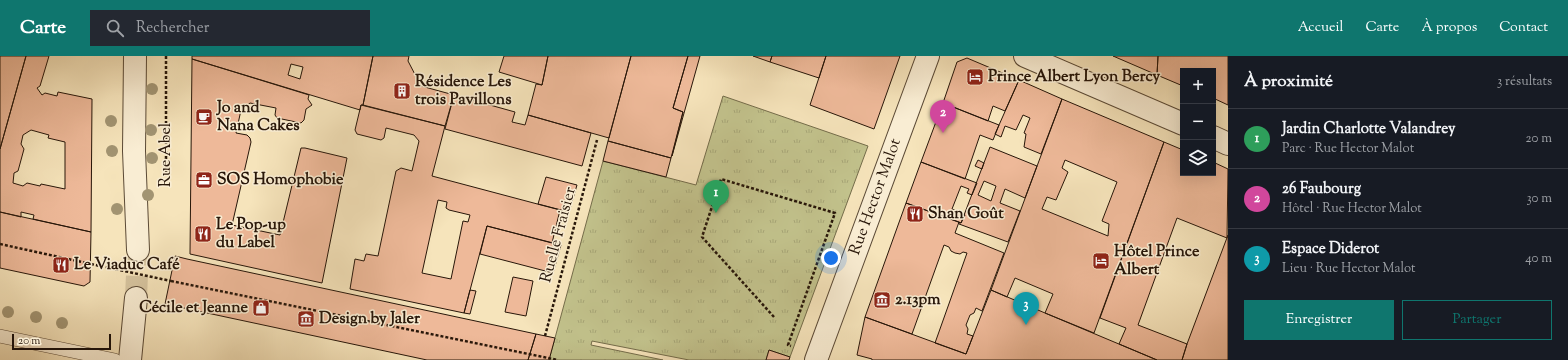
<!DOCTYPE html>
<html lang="fr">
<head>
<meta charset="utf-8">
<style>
	body { margin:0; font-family:"Sorts Mill Goudy",serif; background:#242831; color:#f1f3f6 }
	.controls { position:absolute; right:12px; top:12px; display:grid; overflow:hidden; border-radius:0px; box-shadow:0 4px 16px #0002 }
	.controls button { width:36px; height:36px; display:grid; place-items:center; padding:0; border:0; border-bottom:1px solid #363941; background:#171b24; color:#f1f3f6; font:20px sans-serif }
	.scale { position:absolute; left:12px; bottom:10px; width:99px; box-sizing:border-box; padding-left:4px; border:2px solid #271609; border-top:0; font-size:11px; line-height:14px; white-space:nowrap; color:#271609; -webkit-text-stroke:3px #f9edd3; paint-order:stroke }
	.you { position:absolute; left:831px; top:202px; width:14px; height:14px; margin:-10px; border:3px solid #fff; border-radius:50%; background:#1a73e8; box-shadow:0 0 0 6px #1a73e833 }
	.badge { display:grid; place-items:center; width:26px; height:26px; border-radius:50%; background:#0f766e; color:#fff; font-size:13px; font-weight:700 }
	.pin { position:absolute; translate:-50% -33px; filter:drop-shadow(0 1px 2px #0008) }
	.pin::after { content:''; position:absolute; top:21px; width:14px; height:12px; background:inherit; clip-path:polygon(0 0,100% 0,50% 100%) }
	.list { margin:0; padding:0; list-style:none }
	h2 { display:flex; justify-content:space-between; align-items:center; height:52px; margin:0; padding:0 16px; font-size:17px }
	h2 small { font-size:13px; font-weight:400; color:#9ea1a6 }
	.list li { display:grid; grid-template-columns:26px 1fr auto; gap:12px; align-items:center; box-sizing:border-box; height:60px; padding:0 16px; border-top:1px solid #363941 }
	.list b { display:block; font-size:15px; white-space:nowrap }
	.list p { margin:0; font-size:13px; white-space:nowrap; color:#9ea1a6 }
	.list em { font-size:13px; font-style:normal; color:#9ea1a6 }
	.actions { display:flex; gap:8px; padding:12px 16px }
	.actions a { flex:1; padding:9px 0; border:1px solid #0f766e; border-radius:0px; text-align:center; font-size:14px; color:#0f766e }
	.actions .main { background:#0f766e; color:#fff }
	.icon { flex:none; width:22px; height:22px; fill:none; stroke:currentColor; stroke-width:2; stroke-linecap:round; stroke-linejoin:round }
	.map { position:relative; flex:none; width:1228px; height:304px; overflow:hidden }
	header { display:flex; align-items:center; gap:24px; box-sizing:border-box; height:56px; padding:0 20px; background:#0f766e; color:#fff }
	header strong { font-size:19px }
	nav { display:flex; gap:22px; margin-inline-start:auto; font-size:14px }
	.search { width:280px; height:36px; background:#242831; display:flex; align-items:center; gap:10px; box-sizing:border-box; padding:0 14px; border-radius:0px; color:#9ea1a6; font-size:15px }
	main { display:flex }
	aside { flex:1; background:#171b24 }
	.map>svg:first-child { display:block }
	.park { fill:url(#park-tufts); stroke:#746c4a }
	.building { fill:#eeb999; stroke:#271609; fill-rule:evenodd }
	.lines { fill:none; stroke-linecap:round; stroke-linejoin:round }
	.minor-tunnel { stroke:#d7c5a0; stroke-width:22; stroke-dasharray:22 11; stroke-linecap:butt }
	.service-casing { stroke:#5b4a36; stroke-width:14 }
	.minor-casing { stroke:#5b4a36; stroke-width:24 }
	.path { stroke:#271609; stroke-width:2.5; stroke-dasharray:3 2; stroke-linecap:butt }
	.service { stroke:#f9edd3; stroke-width:13 }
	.minor { stroke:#f9edd3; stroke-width:22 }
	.path-bridge { stroke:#271609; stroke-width:2.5; stroke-dasharray:3 2; stroke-linecap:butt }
	.tree { fill:#a29472 }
	.labels { text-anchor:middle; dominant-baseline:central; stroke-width:3; stroke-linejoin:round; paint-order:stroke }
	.poi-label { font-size:16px; font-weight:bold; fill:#271609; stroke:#f9edd3; text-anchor:start }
	.street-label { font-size:16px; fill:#271609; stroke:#f9edd3 }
</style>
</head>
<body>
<header>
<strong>Carte</strong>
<div class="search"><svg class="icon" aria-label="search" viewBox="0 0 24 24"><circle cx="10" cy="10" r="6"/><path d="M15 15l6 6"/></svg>Rechercher</div>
<nav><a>Accueil</a><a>Carte</a><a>À propos</a><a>Contact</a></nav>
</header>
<main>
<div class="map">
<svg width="1228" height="304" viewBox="0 0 1228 304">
	<defs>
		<pattern id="park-tufts" width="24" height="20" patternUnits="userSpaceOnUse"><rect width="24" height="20" fill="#c2c28c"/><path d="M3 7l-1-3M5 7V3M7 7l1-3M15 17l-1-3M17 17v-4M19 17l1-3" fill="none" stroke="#a7a677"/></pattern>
	</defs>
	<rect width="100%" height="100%" fill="#f6e4bb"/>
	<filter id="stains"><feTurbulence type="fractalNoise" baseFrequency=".005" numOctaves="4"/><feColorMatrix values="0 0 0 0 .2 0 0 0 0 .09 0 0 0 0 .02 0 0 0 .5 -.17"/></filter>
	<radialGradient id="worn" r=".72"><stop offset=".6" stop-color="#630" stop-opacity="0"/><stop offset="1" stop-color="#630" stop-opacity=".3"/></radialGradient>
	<path class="park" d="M723 40 868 90 790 301 769 294 766 304H689L592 285 591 289 663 304H549L603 105 696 129Z"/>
	<path class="building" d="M0 0H26L0 93Z
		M26 0H49L40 30 37 32 42 39 45 37 57 40 58 36 92 43 91 176 33 163 34 159 21 156V161L0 156V93ZM31 74 49 79 48 82 65 86V133L41 128 40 130 27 127 23 130 13 127 14 117 18 115 24 93 21 88 23 79Z
		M192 0H373L363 49H361L360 54 192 3ZM291 8 303 11 300 23 288 19Z
		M373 0H409L408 5 421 30 454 39 445 70 363 49Z
		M504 0H548L542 29 499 16Z
		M548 0H631L609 82 528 59 536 28 542 29Z
		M631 0H688L673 52 683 56 671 102 608 85Z
		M688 0H700L672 100 683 56 673 52Z
		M753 0H772L770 6Z
		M772 0H826L819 22 770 6Z
		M826 0H900L874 73 810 49Z
		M1113 0H1158L1157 19Z
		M1158 0H1228V49L1213 42V15H1183V30L1157 19Z
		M967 2 1019 24 1005 55 993 50 988 65 943 47 957 6Z
		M192 3 309 39 308 43 312 49 306 53 304 64 301 67 277 62 275 59 276 52 250 47 241 54 236 77 247 79 250 82 251 86 232 169 280 179 301 92H305L347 102 322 227 190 198Z
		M1019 24 1062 43 1041 98 1024 91 1026 78 1024 77 1030 62 1023 59 1016 74 1005 70 1001 81 995 78Z
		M454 39 515 56 512 66 525 69 528 59 591 77 582 110 445 73Z
		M1062 43 1164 86 1094 277 1045 257 1053 238 1015 222 1007 241 991 234ZM1065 104 1117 126 1102 165 1109 168 1108 180 1042 153 1047 141 1056 144 1068 116 1062 112Z
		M943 47 999 69 993 84 980 79 965 123 921 106Z
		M361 49 445 70 432 120 560 154 552 187 487 170 464 257 350 233 355 203 364 205 366 198 378 200 396 115 401 112 412 115 419 85 414 79 386 72 384 82 381 84 357 78 355 74ZM438 144 447 146 446 152 449 154 470 159 468 166 463 165 451 223 422 217Z
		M608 85 671 102 666 121 603 105Z
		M1164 86 1183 94V117H1213V106L1228 113 1227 182 1177 162 1138 269 1187 288 1182 304H1157L1119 288 1126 272 1100 262Z
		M990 91 1037 110 1025 142 1005 133 1000 147 1020 155 1008 186 959 168V166L961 167ZM984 125 996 130 991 145 978 139Z
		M978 104 984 107 982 113 975 110Z
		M921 106 977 127 972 139 967 137 969 133 961 130 952 153 965 159 961 167 906 147Z
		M546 121 577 129 569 156 538 148Z
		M906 147 959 166 955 177 1004 197 982 255 976 252 974 257 970 259 966 269 968 273 967 278 973 280 966 298 935 287 967 197 963 196 960 198 955 197 951 195 949 191 944 189 912 278 865 261Z
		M0 156 91 176 90 226 84 230 0 212Z
		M487 170 561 189 553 217 480 198Z
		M1228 179V304H1182L1187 288Z
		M175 200 187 203 536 278 528 304H427L165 248Z
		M513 221 533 225 526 260 505 256Z
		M470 234 476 235 470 258 464 257Z
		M991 234 1045 257 1157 304H872V303L857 299 865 261 966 298Z
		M536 278 555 282 549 304H528Z
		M769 294 790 301 789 304H766Z"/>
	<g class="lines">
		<path class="minor-tunnel" d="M136 242 138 194"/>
		<g class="service-casing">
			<path id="service" d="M0 280 115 304"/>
		</g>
		<g class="minor-casing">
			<path id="minor" d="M135 0 134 95 138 194
				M1025 0 1183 68
				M1213 81 1228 88
				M130 304 136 242
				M816 304 928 0"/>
		</g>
		<path class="path" d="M166 118V0
			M0 188 91 208
			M171 225 558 304
			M774 261 702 181 721 123 835 157 788 289 791 290
			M545 280 597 84"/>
		<use href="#service" class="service"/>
		<use href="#minor" class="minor"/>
		<path class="path-bridge" d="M91 208 171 225"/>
	</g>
	<g class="tree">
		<circle cx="152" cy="33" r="6"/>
		<circle cx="111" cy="65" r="6"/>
		<circle cx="151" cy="74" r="6"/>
		<circle cx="112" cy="95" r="6"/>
		<circle cx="152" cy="102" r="6"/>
		<circle cx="148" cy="139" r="6"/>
		<circle cx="117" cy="153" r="6"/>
		<circle cx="8" cy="256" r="6"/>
		<circle cx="36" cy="261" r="6"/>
		<circle cx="62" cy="267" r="6"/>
	</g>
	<defs>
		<g id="hotel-square" transform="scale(0.9)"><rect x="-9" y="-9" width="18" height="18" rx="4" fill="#8f2418" stroke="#f9edd3"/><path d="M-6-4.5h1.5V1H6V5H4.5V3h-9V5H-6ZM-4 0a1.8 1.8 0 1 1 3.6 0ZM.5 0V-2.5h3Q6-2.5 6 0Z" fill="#fff"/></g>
		<g id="building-square" transform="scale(0.9)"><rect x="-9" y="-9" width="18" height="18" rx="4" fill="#8f2418" stroke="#f9edd3"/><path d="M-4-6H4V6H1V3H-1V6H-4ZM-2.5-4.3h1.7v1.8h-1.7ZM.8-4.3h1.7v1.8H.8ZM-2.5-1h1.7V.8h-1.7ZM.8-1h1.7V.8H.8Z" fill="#fff"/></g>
		<g id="cafe-square" transform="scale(0.9)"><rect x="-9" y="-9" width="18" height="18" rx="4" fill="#8f2418" stroke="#f9edd3"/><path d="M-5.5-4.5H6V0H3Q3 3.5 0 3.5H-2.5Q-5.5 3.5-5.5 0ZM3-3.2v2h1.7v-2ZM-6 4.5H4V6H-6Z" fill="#fff"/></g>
		<g id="office-square" transform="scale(0.9)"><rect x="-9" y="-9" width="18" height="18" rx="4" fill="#8f2418" stroke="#f9edd3"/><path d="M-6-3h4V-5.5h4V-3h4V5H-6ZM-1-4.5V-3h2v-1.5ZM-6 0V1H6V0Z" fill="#fff"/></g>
		<g id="restaurant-square" transform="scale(0.9)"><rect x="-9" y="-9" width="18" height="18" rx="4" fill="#8f2418" stroke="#f9edd3"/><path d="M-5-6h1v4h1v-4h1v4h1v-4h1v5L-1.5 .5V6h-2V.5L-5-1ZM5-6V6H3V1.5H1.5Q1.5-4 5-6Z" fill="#fff"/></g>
		<g id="museum-square" transform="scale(0.9)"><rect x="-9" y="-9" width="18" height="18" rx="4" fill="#8f2418" stroke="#f9edd3"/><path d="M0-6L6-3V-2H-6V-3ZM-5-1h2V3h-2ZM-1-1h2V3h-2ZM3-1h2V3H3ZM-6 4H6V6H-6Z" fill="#fff"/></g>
		<g id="shop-square" transform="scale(0.9)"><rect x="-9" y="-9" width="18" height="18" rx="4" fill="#8f2418" stroke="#f9edd3"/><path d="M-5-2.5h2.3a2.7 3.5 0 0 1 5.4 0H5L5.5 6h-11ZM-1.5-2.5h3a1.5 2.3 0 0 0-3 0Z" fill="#fff"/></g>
	</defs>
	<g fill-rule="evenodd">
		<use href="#hotel-square" x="975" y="21"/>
		<use href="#building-square" x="402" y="35"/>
		<use href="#cafe-square" x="204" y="61"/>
		<use href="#office-square" x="204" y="124"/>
		<use href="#restaurant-square" x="915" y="158"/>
		<use href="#restaurant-square" x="203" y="178"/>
		<use href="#hotel-square" x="1101" y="205"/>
		<use href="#restaurant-square" x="61" y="209"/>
		<use href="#museum-square" x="882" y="244"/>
		<use href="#shop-square" x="261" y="252"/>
		<use href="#museum-square" x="306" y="263"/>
	</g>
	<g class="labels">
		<g class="poi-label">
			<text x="988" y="21">Prince Albert Lyon Bercy</text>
			<text x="415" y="26">Résidence Les<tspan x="415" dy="18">trois Pavillons</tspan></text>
			<text x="217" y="52">Jo and<tspan x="217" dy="18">Nana Cakes</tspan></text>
			<text x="217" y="124">SOS Homophobie</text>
			<text x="928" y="158">Shan Goût</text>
			<text x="216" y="169">Le Pop-up<tspan x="216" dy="18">du Label</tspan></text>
			<text x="1114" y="196">Hôtel Prince<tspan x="1114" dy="18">Albert</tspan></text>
			<text x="74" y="209">Le Viaduc Café</text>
			<text x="895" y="244">2.13pm</text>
			<text x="248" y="252" text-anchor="end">Cécile et Jeanne</text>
			<text x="319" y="263">Design by Jaler</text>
		</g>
		<g class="street-label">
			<text transform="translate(166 99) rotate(-90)">Rue Abel</text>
			<text transform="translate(876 141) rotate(-70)">Rue Hector Malot</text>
			<text transform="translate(559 179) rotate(-75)">Ruelle Fraisier</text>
		</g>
	</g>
	<rect width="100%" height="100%" filter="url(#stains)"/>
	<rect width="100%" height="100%" fill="url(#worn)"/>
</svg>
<div class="controls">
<button>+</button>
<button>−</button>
<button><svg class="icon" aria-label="layers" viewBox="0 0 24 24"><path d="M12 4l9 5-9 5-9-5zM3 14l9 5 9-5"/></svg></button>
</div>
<div class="scale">20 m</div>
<div class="you"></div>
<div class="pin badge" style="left:716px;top:157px;background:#2e9e5b">1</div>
<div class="pin badge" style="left:943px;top:77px;background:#d1479c">2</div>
<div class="pin badge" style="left:1026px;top:269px;background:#0f9aa8">3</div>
</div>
<aside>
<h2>À proximité<small>3 résultats</small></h2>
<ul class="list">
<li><span class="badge" style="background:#2e9e5b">1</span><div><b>Jardin Charlotte Valandrey</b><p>Parc · Rue Hector Malot</p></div><em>20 m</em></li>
<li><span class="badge" style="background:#d1479c">2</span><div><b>26 Faubourg</b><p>Hôtel · Rue Hector Malot</p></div><em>30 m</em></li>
<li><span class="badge" style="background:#0f9aa8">3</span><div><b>Espace Diderot</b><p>Lieu · Rue Hector Malot</p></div><em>40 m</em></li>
</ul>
<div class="actions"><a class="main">Enregistrer</a><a>Partager</a></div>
</aside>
</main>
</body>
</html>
